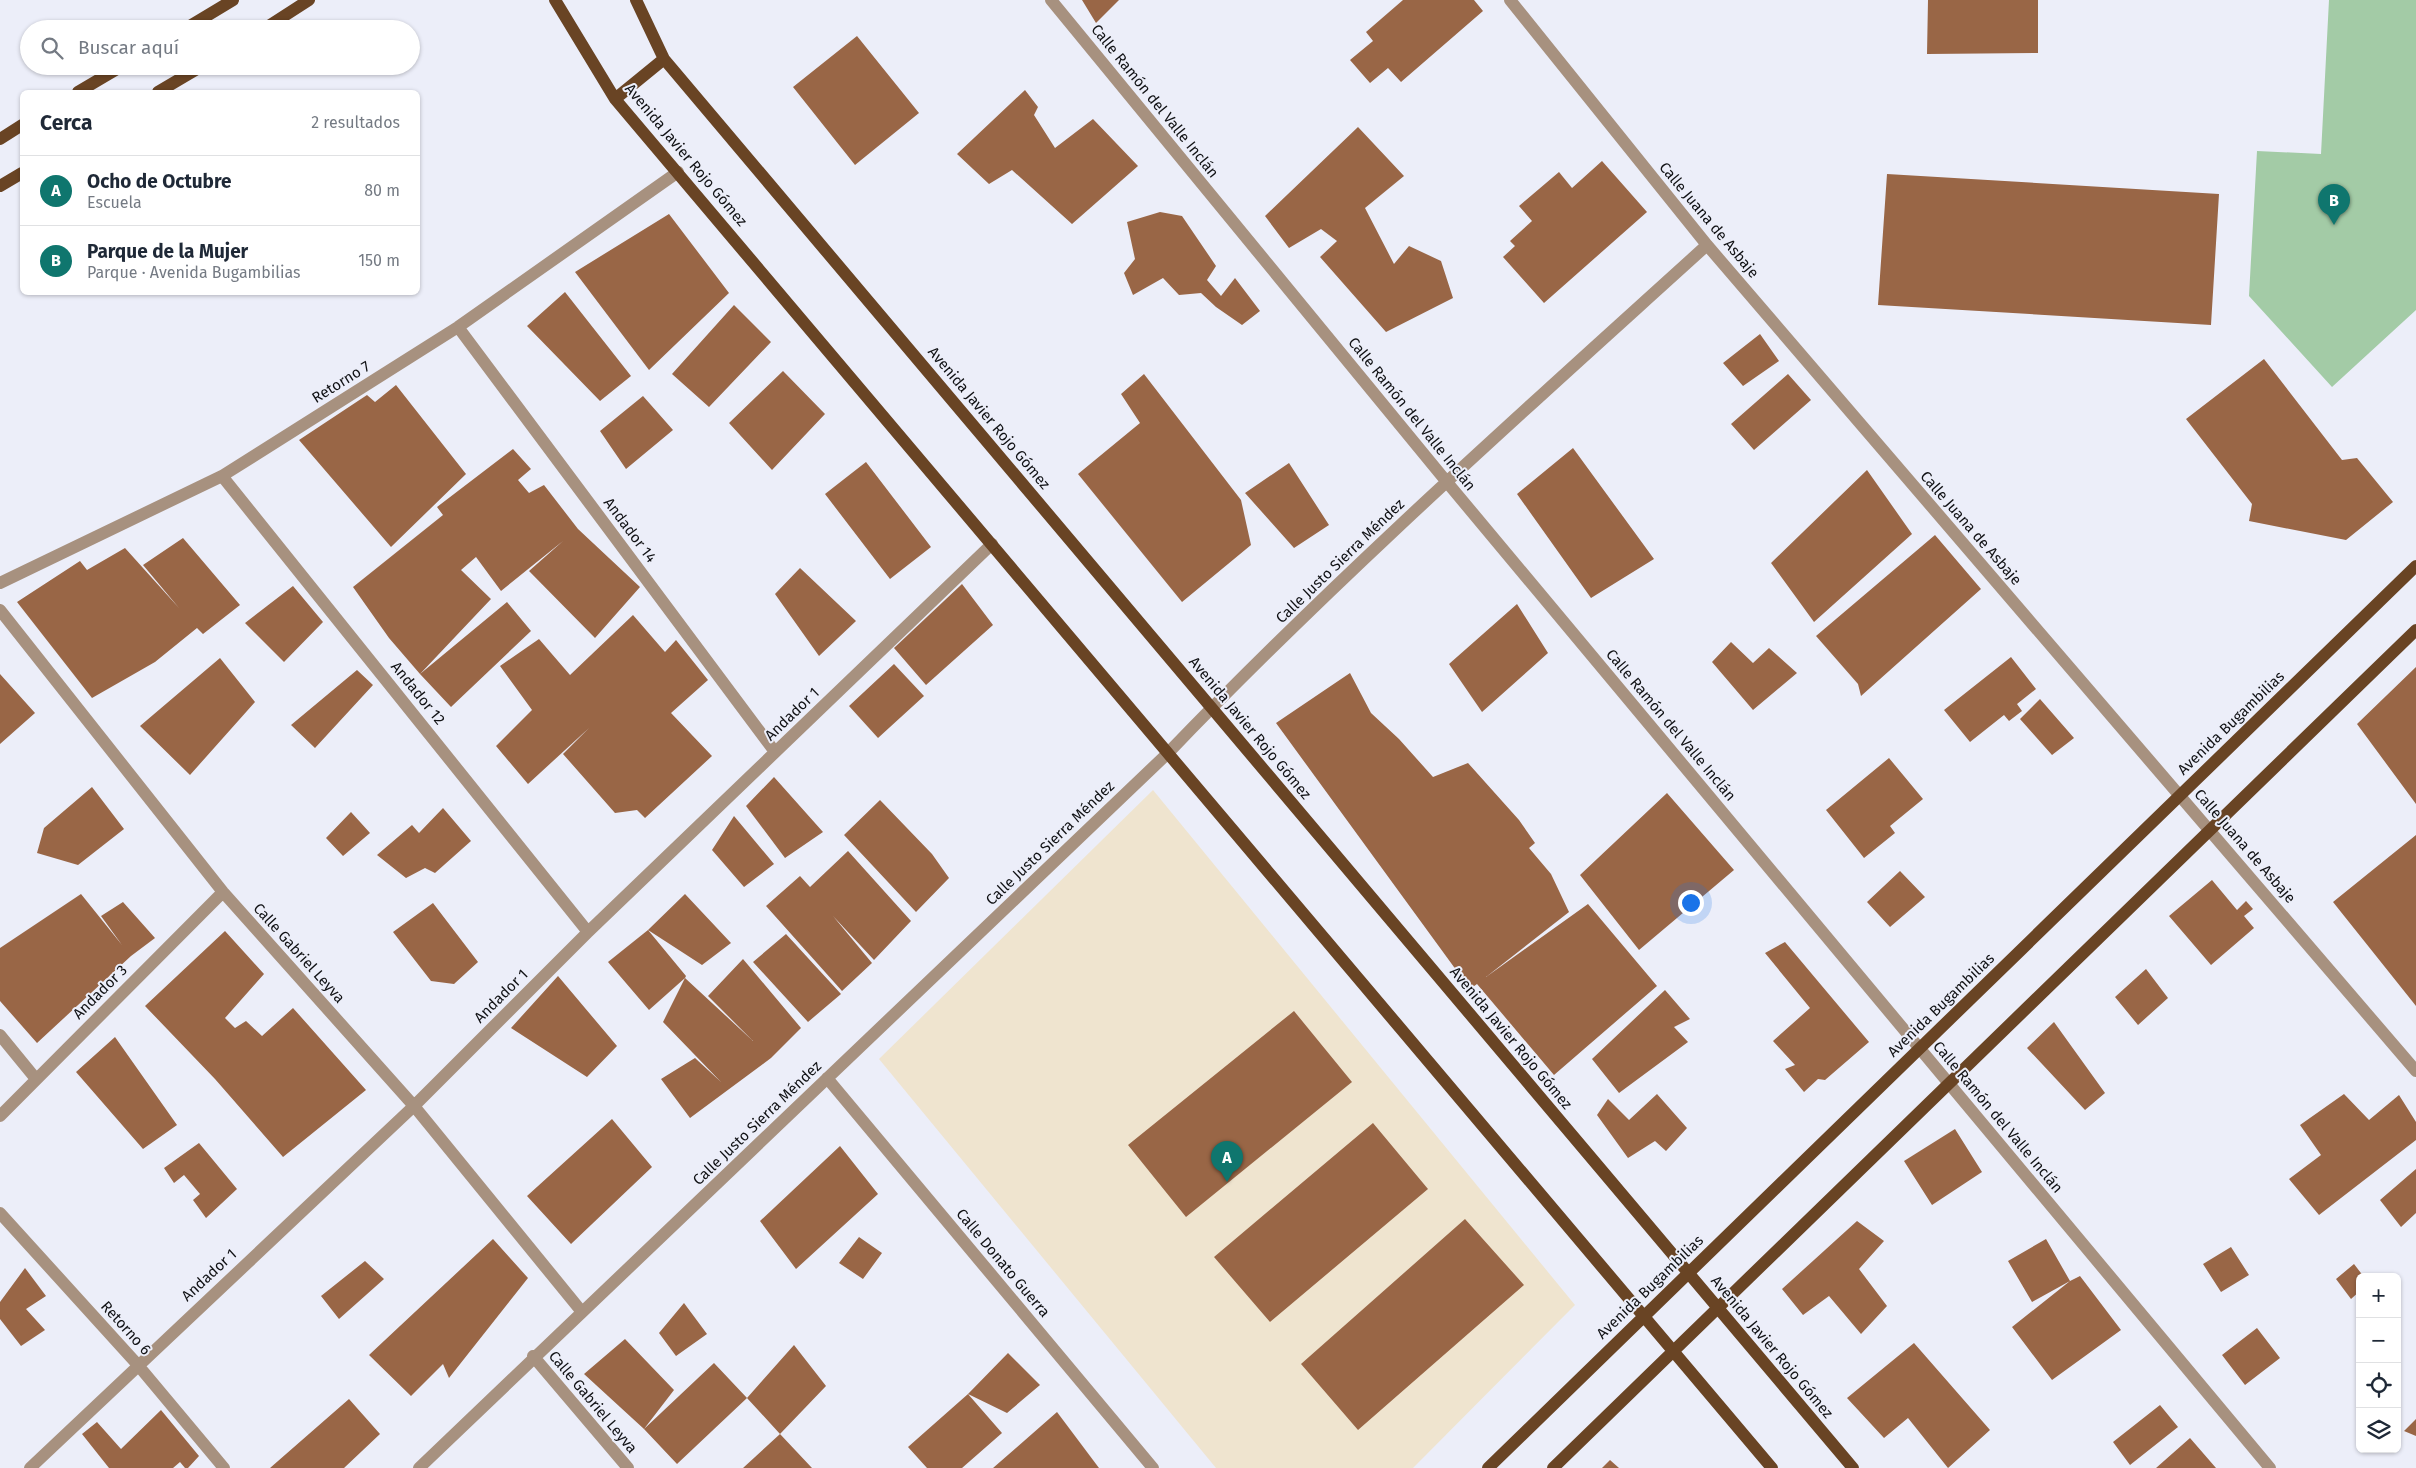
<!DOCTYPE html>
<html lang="es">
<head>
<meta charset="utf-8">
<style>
	body { margin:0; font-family:"Fira Sans",sans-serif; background:#f2f2f3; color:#1f2937 }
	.controls { position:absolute; right:15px; bottom:15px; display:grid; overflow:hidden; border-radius:8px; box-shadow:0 1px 4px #0004 }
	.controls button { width:45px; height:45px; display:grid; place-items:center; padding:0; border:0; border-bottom:1px solid #e0e1e3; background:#fff; color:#1f2937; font:25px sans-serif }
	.you { position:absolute; left:1690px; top:902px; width:18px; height:18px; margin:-12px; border:4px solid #fff; border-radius:50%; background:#1a73e8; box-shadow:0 0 0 8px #1a73e833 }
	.badge { display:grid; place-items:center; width:32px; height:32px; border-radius:50%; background:#0f766e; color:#fff; font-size:16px; font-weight:700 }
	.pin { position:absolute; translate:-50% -41px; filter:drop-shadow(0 1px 2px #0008) }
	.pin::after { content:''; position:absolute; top:26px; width:18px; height:15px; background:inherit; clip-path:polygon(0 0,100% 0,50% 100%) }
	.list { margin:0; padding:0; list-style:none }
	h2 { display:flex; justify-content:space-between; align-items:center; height:65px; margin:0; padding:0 20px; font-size:21px }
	h2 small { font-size:16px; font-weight:400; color:#747a83 }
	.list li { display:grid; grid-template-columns:32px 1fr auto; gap:15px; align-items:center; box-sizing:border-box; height:70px; padding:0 20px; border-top:1px solid #e0e1e3 }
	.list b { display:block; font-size:19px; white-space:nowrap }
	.list p { margin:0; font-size:16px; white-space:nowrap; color:#747a83 }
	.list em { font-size:16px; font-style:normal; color:#747a83 }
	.icon { flex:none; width:28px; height:28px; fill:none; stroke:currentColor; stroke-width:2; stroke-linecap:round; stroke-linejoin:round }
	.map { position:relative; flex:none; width:2416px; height:1468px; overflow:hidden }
	.search { position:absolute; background:#fff; box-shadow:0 1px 4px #0004; left:20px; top:20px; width:400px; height:55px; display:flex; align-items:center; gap:12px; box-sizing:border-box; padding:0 18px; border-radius:28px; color:#747a83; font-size:19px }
	.panel { position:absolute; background:#fff; box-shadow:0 1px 4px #0004; left:20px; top:90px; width:400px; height:205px; border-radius:8px }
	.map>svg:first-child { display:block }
	.education { fill:#efe4cf }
	.green { fill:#a3cba6 }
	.building { fill:#996646 }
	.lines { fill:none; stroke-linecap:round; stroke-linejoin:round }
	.minor { stroke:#a7917f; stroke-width:12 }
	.major { stroke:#694424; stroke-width:12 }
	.labels { text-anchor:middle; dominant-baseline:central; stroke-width:4; stroke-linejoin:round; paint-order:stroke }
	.street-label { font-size:15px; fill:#101114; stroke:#eceef9 }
</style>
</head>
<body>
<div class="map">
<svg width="2416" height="1468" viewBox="0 0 2416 1468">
	<rect width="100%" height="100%" fill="#eceef9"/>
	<path class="education" d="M1153 790 1575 1305 1413 1468H1216L879 1059Z"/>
	<path class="green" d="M2329 0H2416V310L2332 387 2249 296 2257 151 2321 154Z"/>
	<path class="building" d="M1082 0H1119L1096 23Z
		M1403 0H1474L1483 11 1401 82 1388 68 1370 83 1350 60 1373 41 1366 32Z
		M1928 0H2038V53L1927 54Z
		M857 36 919 113 855 165 793 87Z
		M1025 90 1038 107 1034 115 1055 148 1093 119 1138 166 1072 224 1012 170 989 184 957 154Z
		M1358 127 1404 176 1365 208 1394 264 1409 246 1441 261 1453 298 1386 332 1320 257 1337 241 1321 229 1289 248 1265 216Z
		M1602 161 1647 212 1544 303 1503 257 1515 246 1510 241 1532 221 1519 206 1559 172 1572 188Z
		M1887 174 2219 194 2211 325 1878 305Z
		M1160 212 1182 216 1216 266 1207 280 1221 296 1235 278 1260 311 1242 325 1216 307 1201 293 1179 295 1163 278 1133 295 1124 273 1135 259 1127 222Z
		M669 214 729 293 649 370 575 272Z
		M565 292 631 376 600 401 527 326Z
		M734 305 771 342 709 407 672 374Z
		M1760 334 1779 361 1743 386 1723 363Z
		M2264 359 2342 460 2357 458 2393 502 2346 540 2249 521 2252 504 2186 419Z
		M783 371 825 414 772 470 729 423Z
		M1144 374 1241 500 1251 545 1182 602 1078 474 1140 423 1121 394Z
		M1788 374 1811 400 1754 450 1731 424Z
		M396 385 466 474 391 547 299 440 367 395 375 402Z
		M643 396 673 430 626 469 600 431Z
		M1573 448 1654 559 1591 598 1517 494Z
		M513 449 531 469 518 480 529 493 544 485 578 529 640 587 595 638 529 571 563 541 501 591 476 557 461 570 491 599 420 674 507 602 531 631 451 707 420 674 389 638 353 587 443 515 437 507Z
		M866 462 931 547 890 579 825 494Z
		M1289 463 1329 525 1294 548 1245 493Z
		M1867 470 1912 534 1814 622 1771 563Z
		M1935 535 1981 589 1861 696 1858 684 1816 636Z
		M183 538 240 605 203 634 197 628 155 662 92 698 17 602 80 561 87 570 125 548 179 608 143 565Z
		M800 568 856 621 819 656 775 594Z
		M962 584 993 625 926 685 894 648Z
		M293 586 323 622 284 662 245 623Z
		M1517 604 1548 653 1482 712 1449 664Z
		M633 615 665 652 676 640 708 680 671 713 712 756 645 818 637 810 615 813 563 754 589 728 528 784 496 746 532 710 500 666 539 639 570 675Z
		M1731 642 1753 663 1769 648 1797 673 1753 710 1712 662Z
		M2011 657 2036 689 2017 704 2022 711 2009 721 2004 715 1970 742 1944 710Z
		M220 658 255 702 190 775 140 726Z
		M894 664 924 696 878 738 849 706Z
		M2416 667V804L2357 724Z
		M357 670 373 685 315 748 291 725Z
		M1350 673 1371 713 1399 739 1433 777 1468 763 1519 820 1535 843 1529 848 1551 874 1569 912 1486 977 1588 904 1657 986 1554 1075 1477 984 1470 989 1276 723Z
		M0 674 35 713 0 744Z
		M2040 699 2074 738 2052 755 2020 719Z
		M1889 758 1923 799 1890 826 1895 833 1864 858 1826 810Z
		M774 777 823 832 785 858 746 806Z
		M92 787 124 829 78 865 37 853 44 828Z
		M1667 793 1734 870 1639 950 1580 875Z
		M880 800 932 854 949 878 916 912 844 835Z
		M443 808 471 841 435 873 425 868 406 878 377 855 412 825 419 833Z
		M351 812 370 833 343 856 326 838Z
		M734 816 774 864 744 887 712 850Z
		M2416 835V1006L2333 902Z
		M848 851 911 921 874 960 833 916 872 963 842 991 766 906 800 876 810 887Z
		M1900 871 1925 897 1890 927 1867 902Z
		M2212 880 2237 910 2246 901 2253 909 2244 916 2254 928 2211 965 2169 916Z
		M81 894 122 945 101 916 123 902 155 938 131 956 37 1043 0 1001V948Z
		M685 894 731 943 702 965 648 930Z
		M433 903 478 962 454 984 431 981 393 932Z
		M648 930 686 976 685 978 753 1041 708 996 743 959 801 1028 771 1058 690 1118 661 1079 695 1058 721 1082 663 1022 685 978 649 1010 608 962Z
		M225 931 264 974 225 1018 235 1028 246 1021 262 1036 293 1008 366 1090 283 1157 215 1079 145 1006Z
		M786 934 841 994 808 1022 753 962Z
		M1785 942 1869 1042 1825 1080 1818 1079 1804 1092 1785 1069 1795 1065 1773 1041 1810 1008 1765 953Z
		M2146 969 2168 998 2138 1025 2115 997Z
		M558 976 617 1046 587 1077 511 1028Z
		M1665 990 1690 1019 1674 1027 1688 1042 1619 1093 1592 1059Z
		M1294 1011 1352 1082 1186 1217 1128 1145Z
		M2054 1022 2105 1093 2085 1110 2027 1048Z
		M115 1037 177 1125 143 1149 76 1072Z
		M1657 1094 1687 1128 1666 1151 1655 1141 1628 1158 1597 1115 1608 1099 1629 1120Z
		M2344 1094 2369 1120 2399 1095 2416 1122V1140L2319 1215 2289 1179 2321 1155 2300 1125Z
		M612 1119 652 1167 571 1244 527 1196Z
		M1373 1123 1428 1189 1270 1322 1214 1257Z
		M1955 1129 1982 1172 1932 1205 1904 1161Z
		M199 1143 237 1189 206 1218 193 1200 200 1194 184 1175 174 1183 164 1168Z
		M840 1146 878 1194 796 1269 760 1221Z
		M2416 1169V1213L2401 1227 2380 1200Z
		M1465 1219 1524 1285 1358 1430 1301 1364Z
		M1857 1221 1884 1241 1859 1269 1887 1306 1861 1334 1829 1296 1803 1315 1782 1289Z
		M859 1237 882 1253 863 1279 839 1263Z
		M493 1239 528 1278 449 1378 443 1364 411 1396 369 1355Z
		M2046 1239 2070 1281 2032 1302 2008 1261Z
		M2231 1247 2249 1275 2221 1292 2203 1264Z
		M365 1261 384 1279 339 1319 321 1296Z
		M2354 1264 2364 1277H2360V1291L2351 1299 2336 1279Z
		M25 1268 46 1296 26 1309 45 1330 21 1346 0 1319V1302Z
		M2080 1276 2121 1330 2052 1380 2012 1327 2070 1281Z
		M684 1303 707 1334 676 1356 659 1333Z
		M2257 1328 2280 1358 2245 1385 2222 1355Z
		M625 1339 674 1390 644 1429 714 1363 747 1398 677 1464 644 1429 584 1374Z
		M1914 1343 1990 1430 1948 1468 1908 1418 1884 1438 1847 1398Z
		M794 1345 826 1386 780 1434 747 1398Z
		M1008 1353 1040 1385 1007 1413 968 1394 1002 1433 962 1468H927L908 1447 968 1394Z
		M349 1399 380 1434 344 1468H270Z
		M2160 1405 2178 1427 2130 1465 2113 1442Z
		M161 1410 199 1456 188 1468H185L180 1462 173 1468H109L82 1434 97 1422 121 1449Z
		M1057 1412 1099 1468H993Z
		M2416 1419V1436L2404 1431Z
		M780 1434 812 1468H743Z
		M2190 1438 2216 1468H2156Z
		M1610 1460 1619 1468H1602Z"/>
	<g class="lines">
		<path class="minor" d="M1051 0 1446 481 2270 1468
			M1510 0 1707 245 2416 1071
			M458 327 775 752
			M222 476 588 932
			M0 583 222 476 458 327 678 172
			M0 610 223 892 414 1106 582 1312
			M0 1035 36 1079
			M827 1078 1153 1468
			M0 1116 223 892
			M0 1213 137 1364 224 1468
			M533 1356 628 1468
			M30 1468 414 1106 588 932 992 544
			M419 1468 1168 753C1339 575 1524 411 1707 245"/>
		<path class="major" d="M555 0 615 99 1772 1468
			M636 0 664 59 1853 1468
			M185 29 233 0
			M264 29 309 0
			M78 92 122 66
			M158 92 202 66
			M615 99 664 59
			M0 139 22 125
			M0 186 22 173
			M1488 1468 2416 566
			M1553 1468 2416 630"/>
	</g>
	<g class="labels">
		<g class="street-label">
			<text transform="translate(1155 101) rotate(51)">Calle Ramón del Valle Inclán</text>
			<text transform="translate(686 155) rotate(50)">Avenida Javier Rojo Gómez</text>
			<text transform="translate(1709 220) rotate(50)">Calle Juana de Asbaje</text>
			<text transform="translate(341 382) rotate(-32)">Retorno 7</text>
			<text transform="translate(1412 414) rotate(51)">Calle Ramón del Valle Inclán</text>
			<text transform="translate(989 418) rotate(50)">Avenida Javier Rojo Gómez</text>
			<text transform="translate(1971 528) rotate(49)">Calle Juana de Asbaje</text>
			<text transform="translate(630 530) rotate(53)">Andador 14</text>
			<text transform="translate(1340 561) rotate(-44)">Calle Justo Sierra Méndez</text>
			<text transform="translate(418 693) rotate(51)">Andador 12</text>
			<text transform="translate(792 714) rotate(-44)">Andador 1</text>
			<text transform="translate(2231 723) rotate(-44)">Avenida Bugambilias</text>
			<text transform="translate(1671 725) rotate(50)">Calle Ramón del Valle Inclán</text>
			<text transform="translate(1250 728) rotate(50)">Avenida Javier Rojo Gómez</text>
			<text transform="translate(1050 843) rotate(-44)">Calle Justo Sierra Méndez</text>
			<text transform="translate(2245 846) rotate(49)">Calle Juana de Asbaje</text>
			<text transform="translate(299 953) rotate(48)">Calle Gabriel Leyva</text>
			<text transform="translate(100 992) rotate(-45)">Andador 3</text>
			<text transform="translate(501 996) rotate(-45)">Andador 1</text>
			<text transform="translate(1941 1005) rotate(-44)">Avenida Bugambilias</text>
			<text transform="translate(1511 1038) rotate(50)">Avenida Javier Rojo Gómez</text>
			<text transform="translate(1998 1117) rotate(50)">Calle Ramón del Valle Inclán</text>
			<text transform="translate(757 1123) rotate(-44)">Calle Justo Sierra Méndez</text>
			<text transform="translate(1003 1263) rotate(50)">Calle Donato Guerra</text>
			<text transform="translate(209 1275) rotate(-43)">Andador 1</text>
			<text transform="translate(1650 1287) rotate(-44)">Avenida Bugambilias</text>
			<text transform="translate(126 1328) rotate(48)">Retorno 6</text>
			<text transform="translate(1772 1347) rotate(50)">Avenida Javier Rojo Gómez</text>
			<text transform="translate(593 1402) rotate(50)">Calle Gabriel Leyva</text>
		</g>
	</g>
</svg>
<div class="controls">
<button>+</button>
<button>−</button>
<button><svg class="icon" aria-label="locate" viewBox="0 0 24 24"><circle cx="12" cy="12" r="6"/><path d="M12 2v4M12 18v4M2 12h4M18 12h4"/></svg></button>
<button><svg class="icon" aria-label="layers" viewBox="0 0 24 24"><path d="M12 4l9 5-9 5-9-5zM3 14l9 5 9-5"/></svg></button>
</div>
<div class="you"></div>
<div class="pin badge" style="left:1227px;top:1182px">A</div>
<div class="pin badge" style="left:2334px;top:225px">B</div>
<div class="search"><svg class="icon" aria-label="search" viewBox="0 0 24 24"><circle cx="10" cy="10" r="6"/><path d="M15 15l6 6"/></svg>Buscar aquí</div>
<section class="panel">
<h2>Cerca<small>2 resultados</small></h2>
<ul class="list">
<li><span class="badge">A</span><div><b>Ocho de Octubre</b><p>Escuela</p></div><em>80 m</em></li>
<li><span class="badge">B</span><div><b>Parque de la Mujer</b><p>Parque · Avenida Bugambilias</p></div><em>150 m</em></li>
</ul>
</section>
</div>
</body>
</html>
